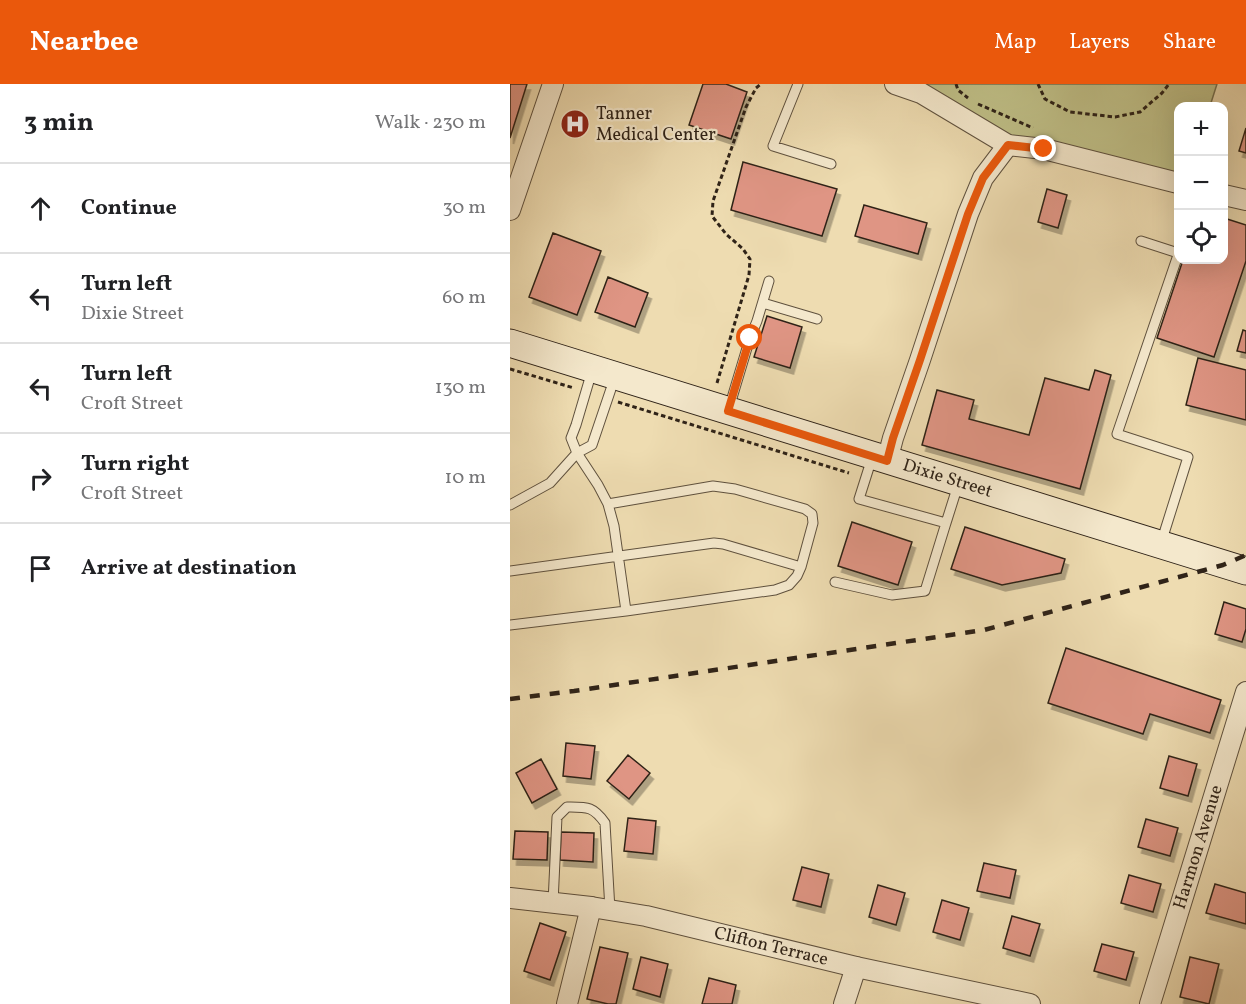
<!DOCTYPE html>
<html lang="en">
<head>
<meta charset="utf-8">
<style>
	body { margin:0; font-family:Vollkorn,serif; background:#f2f2f2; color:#202124 }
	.controls { position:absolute; right:18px; top:18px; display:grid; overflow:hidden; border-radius:12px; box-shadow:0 6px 24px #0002 }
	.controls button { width:54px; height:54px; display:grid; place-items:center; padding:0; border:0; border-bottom:2px solid #e0e0e0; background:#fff; color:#202124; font:30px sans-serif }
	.stop { position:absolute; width:18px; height:18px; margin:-14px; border:4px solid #ea580c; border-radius:50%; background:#fff }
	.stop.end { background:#ea580c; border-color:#fff; box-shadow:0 2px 6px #0008 }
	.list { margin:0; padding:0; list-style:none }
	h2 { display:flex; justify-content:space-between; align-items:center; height:78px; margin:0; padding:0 24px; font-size:26px }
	h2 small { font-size:20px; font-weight:400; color:#757577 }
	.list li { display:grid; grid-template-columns:39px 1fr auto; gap:18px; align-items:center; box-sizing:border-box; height:90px; padding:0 24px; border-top:2px solid #e0e0e0 }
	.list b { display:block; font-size:22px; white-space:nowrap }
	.list p { margin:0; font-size:20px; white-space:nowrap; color:#757577 }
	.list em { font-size:20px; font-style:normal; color:#757577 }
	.icon { flex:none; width:33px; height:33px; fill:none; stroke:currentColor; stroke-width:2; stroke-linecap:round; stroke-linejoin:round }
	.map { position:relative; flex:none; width:736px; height:920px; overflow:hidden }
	header { display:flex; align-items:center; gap:36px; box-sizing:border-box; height:84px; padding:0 30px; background:#ea580c; color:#fff }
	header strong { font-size:28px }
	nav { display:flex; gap:33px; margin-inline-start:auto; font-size:21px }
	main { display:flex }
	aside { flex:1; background:#fff }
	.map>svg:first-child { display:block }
	.green { fill:#bfbf87; stroke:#777150; stroke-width:1.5 }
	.building { fill:#df9584; stroke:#2f2318; stroke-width:1.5; filter:url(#shadow) }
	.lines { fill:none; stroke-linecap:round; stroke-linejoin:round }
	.lane-casing { stroke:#5f513e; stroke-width:11 }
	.street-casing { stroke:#5f513e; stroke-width:22 }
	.secondary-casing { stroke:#2f2318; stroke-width:29 }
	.path { stroke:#2f2318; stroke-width:3; stroke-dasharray:4.5 3; stroke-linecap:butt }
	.lane { stroke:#f4e8cc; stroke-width:9 }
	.street { stroke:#f4e8cc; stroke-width:20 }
	.secondary { stroke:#f4e8cc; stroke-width:27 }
	.rail { stroke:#2f2318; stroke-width:4.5; stroke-dasharray:10 10; stroke-linecap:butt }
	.route { stroke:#ea580c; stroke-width:8 }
	.labels { text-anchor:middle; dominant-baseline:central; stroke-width:4.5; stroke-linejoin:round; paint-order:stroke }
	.poi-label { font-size:18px; fill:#2f2318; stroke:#f4e8cc; text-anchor:start }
	.street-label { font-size:18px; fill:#2f2318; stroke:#f4e8cc }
</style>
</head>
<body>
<header>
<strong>Nearbee</strong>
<nav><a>Map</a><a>Layers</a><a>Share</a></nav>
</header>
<main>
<aside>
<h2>3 min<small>Walk · 230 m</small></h2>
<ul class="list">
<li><svg class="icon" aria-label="ahead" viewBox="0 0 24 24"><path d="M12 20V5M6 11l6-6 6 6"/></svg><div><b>Continue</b></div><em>30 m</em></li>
<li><svg class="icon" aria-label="left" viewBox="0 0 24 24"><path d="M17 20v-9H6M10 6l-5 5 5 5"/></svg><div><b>Turn left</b><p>Dixie Street</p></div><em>60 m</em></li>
<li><svg class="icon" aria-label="left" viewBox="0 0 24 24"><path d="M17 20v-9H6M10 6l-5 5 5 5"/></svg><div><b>Turn left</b><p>Croft Street</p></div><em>130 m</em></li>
<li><svg class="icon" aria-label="right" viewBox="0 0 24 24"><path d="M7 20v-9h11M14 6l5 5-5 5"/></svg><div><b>Turn right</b><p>Croft Street</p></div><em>10 m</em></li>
<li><svg class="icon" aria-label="arrive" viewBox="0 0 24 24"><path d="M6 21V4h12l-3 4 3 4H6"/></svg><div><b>Arrive at destination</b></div></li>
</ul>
</aside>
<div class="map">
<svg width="736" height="920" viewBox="0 0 736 920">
	<defs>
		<filter id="shadow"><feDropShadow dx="3.5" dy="6" stdDeviation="0" flood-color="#0004"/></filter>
	</defs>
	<rect width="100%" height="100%" fill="#eedcb1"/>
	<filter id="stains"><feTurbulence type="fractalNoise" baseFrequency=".00333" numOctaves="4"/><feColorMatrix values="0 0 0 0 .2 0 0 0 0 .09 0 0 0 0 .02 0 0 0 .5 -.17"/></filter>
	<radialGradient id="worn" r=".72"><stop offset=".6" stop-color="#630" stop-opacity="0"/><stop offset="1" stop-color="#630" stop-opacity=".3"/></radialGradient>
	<path class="green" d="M414 0H707L700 22H668V99L498 61Z"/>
	<path class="building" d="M0 0H17L0 54Z
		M193 0H216L237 8 221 55 179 41Z
		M736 44V69L729 67Z
		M233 78 327 105 312 152 221 126Z
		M537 105 557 111 548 144 528 138Z
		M354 121 417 139 408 170 345 152Z
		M714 134 736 141V177L704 273 647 254 673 176H714Z
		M43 149 91 167 67 231 19 213Z
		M98 193 138 209 125 243 85 228Z
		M257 232 292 243 280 284 244 273Z
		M733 246 736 247V269L727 267Z
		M688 274 736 286V336L676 321Z
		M585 286 601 291 570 405 412 361 427 306 464 316 459 335 519 351 535 294 579 306Z
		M342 438 402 458 388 501 328 482Z
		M455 443 555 475 551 489 492 501 441 485Z
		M714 518 736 525V545L732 558 705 550Z
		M556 564 711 616 700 649 640 630 633 650 538 619Z
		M56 659 85 662 81 695 53 692Z
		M118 671 140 689 119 715 97 697Z
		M659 672 687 680 678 712 650 704Z
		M31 675 47 705 22 719 6 689Z
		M118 734 146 737 143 770 114 767Z
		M636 735 668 744 660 772 628 763Z
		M5 747 38 748 37 776 3 775Z
		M51 748 84 749 83 778 50 776Z
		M474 779 506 786 500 814 467 807Z
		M292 783 319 790 311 823 283 816Z
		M619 791 651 800 643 828 611 819Z
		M705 800 736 809V840L696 829Z
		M368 801 395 809 386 841 359 833Z
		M432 816 459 824 450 856 423 848Z
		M502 832 530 840 520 872 493 864Z
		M30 839 56 848 40 896 14 887Z
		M592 860 624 868 616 896 584 887Z
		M90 863 118 869 106 920H98L77 915Z
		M131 873 158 880 150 913 123 905Z
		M680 873 709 880 699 920 670 913Z
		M199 894 226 901 222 920H192Z"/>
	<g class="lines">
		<g class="lane-casing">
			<path id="lane" d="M288 0 263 62 321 80
				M631 157 668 169
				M253 219 307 235
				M82 287 66 341 61 354 67 369 82 361 105 293
				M219 324 240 254 247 237 259 197
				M362 374 349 415 436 439 448 401
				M0 421 40 399 67 369 88 401 98 420 104 442 116 527 265 506 279 501 287 492 291 483 303 439 302 430 295 425 225 405 203 402 98 420
				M651 459 678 373 607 350 668 171
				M0 487 204 459 213 460 291 483
				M325 498 382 511 415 507 436 439
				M0 541 116 527
				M43 819 47 733 57 723C77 723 83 722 95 739L100 826"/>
		</g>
		<g class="street-casing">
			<g id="street">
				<path d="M385 0 411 9 498 61 534 65 668 99"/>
				<path d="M714 111 736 116"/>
				<path d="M0 126 43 0"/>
				<path d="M377 377 383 354 410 276 458 130 473 94 498 61"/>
				<path id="s1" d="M0 814 81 823 136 832 346 883 520 920"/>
				<path d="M57 920 81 823"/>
				<path d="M334 920 346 883"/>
				<path id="s2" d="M640 920 736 608"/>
			</g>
		</g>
		<g class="secondary-casing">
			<g id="secondary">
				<path id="s3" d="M0 259 736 487"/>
			</g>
		</g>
		<path class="path" d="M446 0 448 6 458 14
			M528 0 535 15 560 28 605 33 630 28 652 9 659 0
			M468 20 523 44
			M0 285 64 304
			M207 299 239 191 240 175 233 165 216 150 202 132 203 117 236 23 246 4 251 0
			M108 318 339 389"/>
		<use href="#lane" class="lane"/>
		<use href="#street" class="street"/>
		<use href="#secondary" class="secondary"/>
		<path class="rail" d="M0 615 64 607 474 546 713 481 736 471"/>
	</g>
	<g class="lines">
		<path class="route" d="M240 254 218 327 377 377 383 354 410 276 458 130 473 94 498 61 534 65"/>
	</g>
	<defs>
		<g id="hospital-disc" transform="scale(1.5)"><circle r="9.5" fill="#8f2418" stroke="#f4e8cc"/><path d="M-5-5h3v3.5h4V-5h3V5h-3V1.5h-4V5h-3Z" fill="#fff"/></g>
	</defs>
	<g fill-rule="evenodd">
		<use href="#hospital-disc" x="65" y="40"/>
	</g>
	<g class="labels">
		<g class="poi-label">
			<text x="86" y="30">Tanner<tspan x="86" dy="21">Medical Center</tspan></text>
		</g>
		<g class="street-label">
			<text stroke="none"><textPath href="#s3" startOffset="458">Dixie Street</textPath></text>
			<text stroke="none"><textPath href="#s2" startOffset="164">Harmon Avenue</textPath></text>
			<text stroke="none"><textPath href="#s1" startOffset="266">Clifton Terrace</textPath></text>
		</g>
	</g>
	<rect width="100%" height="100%" filter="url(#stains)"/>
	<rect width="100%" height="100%" fill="url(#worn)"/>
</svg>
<div class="controls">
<button>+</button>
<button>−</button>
<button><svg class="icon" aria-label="locate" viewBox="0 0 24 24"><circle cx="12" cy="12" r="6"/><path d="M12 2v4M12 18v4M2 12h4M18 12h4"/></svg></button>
</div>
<div class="stop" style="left:240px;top:254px"></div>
<div class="stop end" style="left:534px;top:65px"></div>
</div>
</main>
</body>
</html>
